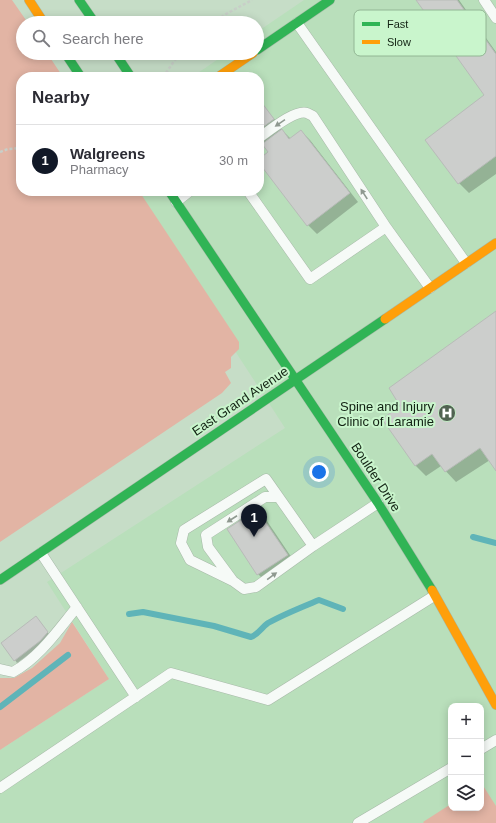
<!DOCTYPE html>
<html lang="en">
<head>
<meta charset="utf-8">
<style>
	body { margin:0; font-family:Helvetica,sans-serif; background:#f7f7f7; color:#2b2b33 }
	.controls { position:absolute; right:12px; bottom:12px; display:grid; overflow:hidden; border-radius:8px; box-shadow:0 2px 10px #0003 }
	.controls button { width:36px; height:36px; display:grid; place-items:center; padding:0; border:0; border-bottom:1px solid #e1e1e2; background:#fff; color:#2b2b33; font:20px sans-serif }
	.you { position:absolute; left:319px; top:472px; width:14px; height:14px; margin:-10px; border:3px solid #fff; border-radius:50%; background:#1a73e8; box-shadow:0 0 0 6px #1a73e833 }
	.badge { display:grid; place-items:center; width:26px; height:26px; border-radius:50%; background:#111827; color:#fff; font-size:13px; font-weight:700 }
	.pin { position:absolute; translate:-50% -33px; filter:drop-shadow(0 1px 2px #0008) }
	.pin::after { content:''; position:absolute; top:21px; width:14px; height:12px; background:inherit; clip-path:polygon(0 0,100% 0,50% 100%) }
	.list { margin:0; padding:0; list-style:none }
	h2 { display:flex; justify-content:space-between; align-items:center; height:52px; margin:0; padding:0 16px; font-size:17px }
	h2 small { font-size:13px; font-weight:400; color:#7c7c81 }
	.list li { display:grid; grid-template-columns:26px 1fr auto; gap:12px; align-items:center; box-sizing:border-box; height:72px; padding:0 16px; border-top:1px solid #e1e1e2 }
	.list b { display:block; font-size:15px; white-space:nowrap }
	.list p { margin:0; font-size:13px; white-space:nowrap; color:#7c7c81 }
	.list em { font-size:13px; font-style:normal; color:#7c7c81 }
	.icon { flex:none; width:22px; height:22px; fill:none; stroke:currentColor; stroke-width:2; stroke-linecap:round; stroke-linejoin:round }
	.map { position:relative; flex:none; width:496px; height:823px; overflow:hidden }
	.search { position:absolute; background:#fff; box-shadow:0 2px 10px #0003; left:16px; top:16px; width:248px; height:44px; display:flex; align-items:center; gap:10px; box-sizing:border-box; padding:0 14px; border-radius:22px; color:#7c7c81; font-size:15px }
	.panel { position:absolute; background:#fff; box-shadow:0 2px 10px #0003; left:16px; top:72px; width:248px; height:124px; border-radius:16px }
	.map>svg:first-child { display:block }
	.built { fill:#b9dfbb; fill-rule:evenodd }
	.green { fill:#e2b4a4 }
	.shadow { fill:#0003 }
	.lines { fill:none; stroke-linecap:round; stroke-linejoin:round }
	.stream { stroke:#5fb4b8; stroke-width:6 }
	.building { fill:#cccecc; stroke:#b8bbb8 }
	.lane-casing { stroke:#a7b9a8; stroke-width:11 }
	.fast-casing { stroke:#a7b9a8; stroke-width:10 }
	.slow-casing { stroke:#a7b9a8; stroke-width:10 }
	.path { stroke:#c8cfc8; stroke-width:2.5; stroke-dasharray:3 2; stroke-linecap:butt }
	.lane { stroke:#f6faf7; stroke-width:10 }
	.fast { stroke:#30b455; stroke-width:9 }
	.slow { stroke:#ff9f0a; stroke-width:9 }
	.oneway { fill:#8f9990 }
	.labels { text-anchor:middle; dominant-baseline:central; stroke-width:4; stroke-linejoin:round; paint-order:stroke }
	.street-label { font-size:13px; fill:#122213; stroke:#c9f5cc }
	.poi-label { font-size:13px; fill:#122213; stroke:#c9f5cc; text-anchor:end }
	.key { fill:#c9f5cc; stroke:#92b694; stroke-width:1 }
	.key-label { font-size:11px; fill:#122213 }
</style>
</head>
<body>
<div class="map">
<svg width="496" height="823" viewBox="0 0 496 823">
	<rect width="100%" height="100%" fill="#c6ddc7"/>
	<path class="built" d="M304 0H496V823H0V750L109 679 47 582 285 428 131 191H259V77H192L227 53H257V32ZM451 706H481V808H451Z"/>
	<path class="green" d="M0 0H12L28 23H23V53H47L63 77H21V191H139L239 342V349L231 357V368L225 372 231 383 222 393 0 542Z
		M72 622 109 679 0 750V678H14L32 668 60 643Z
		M482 784 496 806V823H424L423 822 451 804V808H481V785Z"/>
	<path class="shadow" d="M430 0H459L496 52V174L469 193 459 183 427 140 486 96Z
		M265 108 282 128 281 129 291 139 301 131 310 140 358 202 317 234 308 225 259 161 269 152 265 143 259 137V113Z
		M496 313V466L490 460 456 482 441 466 426 476 415 465 401 406Z
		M258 512 267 521 296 564 267 583 258 574 228 530 245 521Z
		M39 620 50 636 43 644 17 663 15 660Z"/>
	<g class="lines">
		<path class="stream" d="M473 537 496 543
			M129 614 143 612 214 626 251 637C259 634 262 627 268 623 284 614 302 607 319 600L343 609
			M0 707 68 655"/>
	</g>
	<path class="building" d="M416 0H457L496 54V156L458 184 425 140 484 95Z
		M259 99 274 119 259 130Z
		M282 129 289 139 301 130 350 193 307 226 259 163V159L268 152 262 144Z
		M496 311V471L480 448 445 472 432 454 415 466 382 419 400 406 389 388Z
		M258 511 288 555 257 575 227 529 244 518 245 520Z
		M36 616 48 632 40 641 14 661 1 643Z"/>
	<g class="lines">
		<g class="lane-casing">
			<path id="lane" d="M484 0 496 18
				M297 23 466 263
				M259 138C269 131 295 109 307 113 309 114 311 115 313 116L386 227
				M248 191 310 279 386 227 430 288
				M176 202 190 191
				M278 497H265L206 535 208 547 233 581 244 589 256 587 313 546
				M41 553 136 697
				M233 581 190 560 181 543 184 530 266 479 313 546 378 503
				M0 669 13 672C39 658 58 630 77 607
				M481 749 496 740
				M0 788 171 673 268 700 434 596
				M358 823 451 768"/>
		</g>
		<g class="fast-casing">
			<path id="fast" d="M79 0 95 23
				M257 50 330 0
				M65 53 81 77
				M115 53 131 77
				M169 191 378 503 432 590
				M0 580 385 319"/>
		</g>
		<g class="slow-casing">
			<path id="slow" d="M29 0 44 23
				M218 77 253 53
				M385 319 496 243
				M432 590 496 705"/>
		</g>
		<path class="path" d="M213 23 226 14 252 0
			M163 77 180 53
			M0 152 8 149 21 148"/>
		<use href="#lane" class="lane"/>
		<use href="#fast" class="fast"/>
		<use href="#slow" class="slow"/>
	</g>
	<defs><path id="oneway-solid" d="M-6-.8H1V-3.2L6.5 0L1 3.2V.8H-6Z"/></defs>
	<g class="oneway">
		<use href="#oneway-solid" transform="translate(280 123) rotate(146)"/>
		<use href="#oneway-solid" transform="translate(364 194) rotate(-123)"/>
		<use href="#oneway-solid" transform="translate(232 519) rotate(147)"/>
		<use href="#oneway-solid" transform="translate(272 576) rotate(-36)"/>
	</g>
	<defs>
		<g id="hospital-disc" transform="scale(0.9)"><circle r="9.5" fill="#516352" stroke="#c9f5cc"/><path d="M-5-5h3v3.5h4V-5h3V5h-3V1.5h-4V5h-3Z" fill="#fff"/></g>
	</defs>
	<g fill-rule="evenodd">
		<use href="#hospital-disc" x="447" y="413"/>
	</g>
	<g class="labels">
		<g class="street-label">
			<text transform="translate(240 401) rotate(-34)">East Grand Avenue</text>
			<text transform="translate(376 477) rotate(57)">Boulder Drive</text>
		</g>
		<g class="poi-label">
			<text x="434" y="406">Spine and Injury<tspan x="434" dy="15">Clinic of Laramie</tspan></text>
		</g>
	</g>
	<rect x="354" y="10" width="132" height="46" rx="6" class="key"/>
	<rect x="362" y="22" width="18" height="4" fill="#30b455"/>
	<rect x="362" y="40" width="18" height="4" fill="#ff9f0a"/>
	<g class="key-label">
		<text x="387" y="28">Fast</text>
		<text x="387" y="46">Slow</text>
	</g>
</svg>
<div class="controls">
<button>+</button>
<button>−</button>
<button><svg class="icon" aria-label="layers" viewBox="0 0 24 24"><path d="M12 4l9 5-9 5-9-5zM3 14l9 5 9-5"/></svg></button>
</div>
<div class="you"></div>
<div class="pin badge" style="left:254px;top:537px">1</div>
<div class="search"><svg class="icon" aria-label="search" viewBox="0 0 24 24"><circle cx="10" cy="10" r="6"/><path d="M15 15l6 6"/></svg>Search here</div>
<section class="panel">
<h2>Nearby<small></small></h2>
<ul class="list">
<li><span class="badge">1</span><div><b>Walgreens</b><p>Pharmacy</p></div><em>30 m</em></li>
</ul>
</section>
</div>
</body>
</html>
